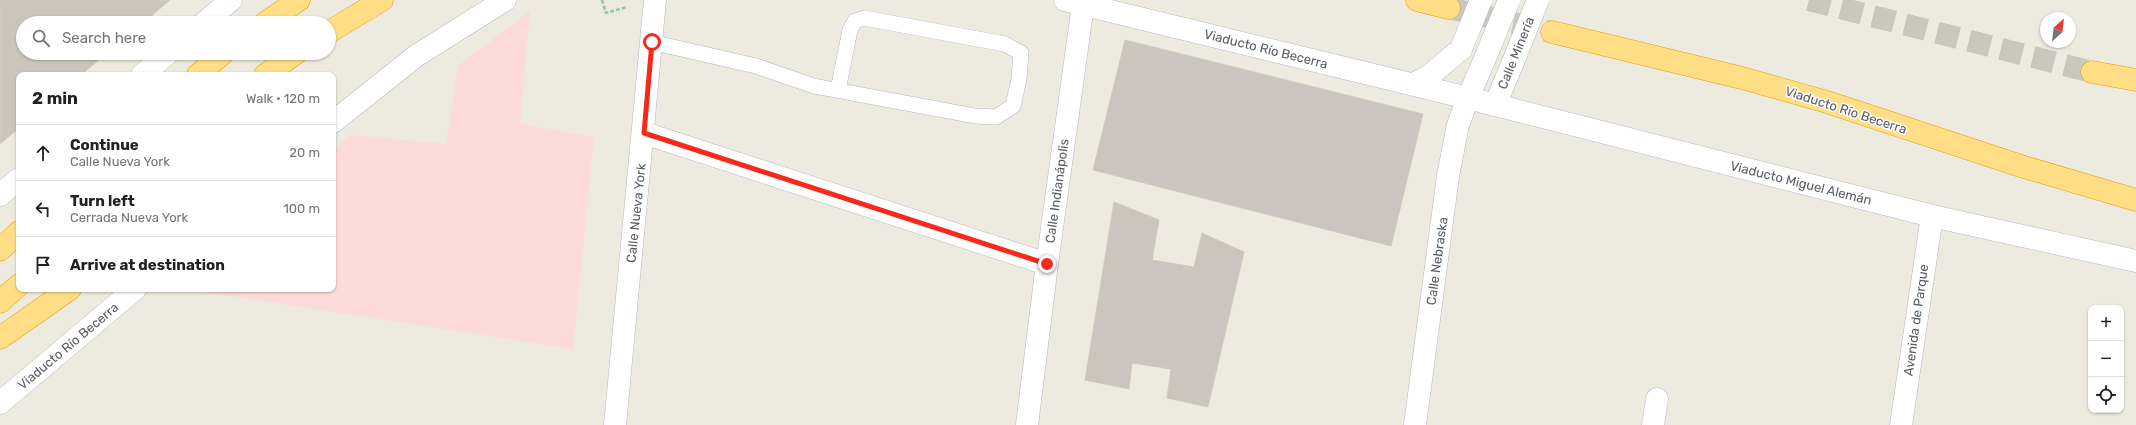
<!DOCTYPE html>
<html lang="en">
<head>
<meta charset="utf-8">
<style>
	body { margin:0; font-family:Rubik,sans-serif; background:#f6f6f6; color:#202124 }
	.controls { position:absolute; right:12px; bottom:12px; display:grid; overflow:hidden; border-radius:8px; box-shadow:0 1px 3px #0004 }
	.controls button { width:36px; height:36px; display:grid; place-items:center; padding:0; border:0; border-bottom:1px solid #e0e0e0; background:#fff; color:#202124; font:20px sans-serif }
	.compass { position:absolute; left:2040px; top:12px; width:36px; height:36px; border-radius:50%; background:#fff; box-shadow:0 1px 3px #0004; rotate:27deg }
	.stop { position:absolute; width:12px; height:12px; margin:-9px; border:3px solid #f8291b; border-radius:50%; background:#fff }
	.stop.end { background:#f8291b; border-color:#fff; box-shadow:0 1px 4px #0008 }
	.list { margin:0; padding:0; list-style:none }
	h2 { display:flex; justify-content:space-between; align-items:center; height:52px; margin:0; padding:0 16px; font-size:17px }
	h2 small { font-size:13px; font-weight:400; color:#757577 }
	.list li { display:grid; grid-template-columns:26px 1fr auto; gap:12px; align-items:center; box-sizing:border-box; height:56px; padding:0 16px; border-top:1px solid #e0e0e0 }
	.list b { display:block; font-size:15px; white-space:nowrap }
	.list p { margin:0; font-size:13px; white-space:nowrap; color:#757577 }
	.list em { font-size:13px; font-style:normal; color:#757577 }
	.icon { flex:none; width:22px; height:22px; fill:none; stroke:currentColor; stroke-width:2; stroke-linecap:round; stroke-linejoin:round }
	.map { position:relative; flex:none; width:2136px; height:425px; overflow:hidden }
	.search { position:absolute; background:#fff; box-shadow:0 1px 3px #0004; left:16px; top:16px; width:320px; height:44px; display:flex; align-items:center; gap:10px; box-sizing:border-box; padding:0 14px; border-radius:22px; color:#757577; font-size:15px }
	.panel { position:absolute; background:#fff; box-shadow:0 1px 3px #0004; left:16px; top:72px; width:320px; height:220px; border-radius:8px }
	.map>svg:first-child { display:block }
	.medical { fill:#fddbd9 }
	.building { fill:#cac6bf; stroke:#d2cbbd }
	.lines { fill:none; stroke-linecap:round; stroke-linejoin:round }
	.motorway-tunnel { stroke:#c8c7c0; stroke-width:22; stroke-dasharray:22 11; stroke-linecap:butt }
	.service-casing { stroke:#b5b9be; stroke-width:16 }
	.minor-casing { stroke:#b5b9be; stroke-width:23 }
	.tertiary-casing { stroke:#b5b9be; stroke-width:23 }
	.secondary-casing { stroke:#b6bac0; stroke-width:23 }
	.motorway-casing { stroke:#ed9f00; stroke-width:23 }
	.path { stroke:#92c9a1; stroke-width:2.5; stroke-dasharray:4 2; stroke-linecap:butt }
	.service { stroke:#fff; stroke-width:15 }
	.minor { stroke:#fff; stroke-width:22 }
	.tertiary { stroke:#fff; stroke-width:22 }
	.secondary { stroke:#fff; stroke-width:22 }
	.motorway { stroke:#ffde85; stroke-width:22 }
	.tertiary-bridge-casing { stroke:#b5b9be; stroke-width:23; stroke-linecap:butt }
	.tertiary-bridge { stroke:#fff; stroke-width:22 }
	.route { stroke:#f8291b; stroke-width:5 }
	.labels { text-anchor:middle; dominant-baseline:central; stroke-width:3; stroke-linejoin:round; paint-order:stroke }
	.street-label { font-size:13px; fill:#585d62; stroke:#fff }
</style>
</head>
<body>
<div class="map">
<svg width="2136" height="425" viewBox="0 0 2136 425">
	<rect width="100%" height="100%" fill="#edeadf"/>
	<path class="medical" d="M530 11 520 124 594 137 573 349 186 289H333V151L350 135 446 144 458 66Z"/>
	<path class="building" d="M0 0H170L143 23H23V53H107L81 75H19V128L0 144Z
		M1125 40 1423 114 1391 246 1093 170Z
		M1114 202 1159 220 1152 260 1194 267 1202 233 1244 252 1208 407 1167 398 1171 369 1132 363 1129 389 1085 380Z"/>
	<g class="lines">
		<path class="motorway-tunnel" d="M1809 0 2092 72
			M1449 8 1552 32"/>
		<g class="service-casing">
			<path id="service" d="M651 42 756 66 814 86 975 116 996 117 1013 106 1019 79 1021 53 1005 44 864 18 855 21 850 30 838 90"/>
		</g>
		<g class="minor-casing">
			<path id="minor" d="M644 133 1047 264
				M1027 425 1047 264 1083 5
				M1653 425 1657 399
				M1901 425 1932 216"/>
		</g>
		<g class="tertiary-casing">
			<path id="tertiary" d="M1413 84 1429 76 1461 49
				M1495 105 1513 62
				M615 425 655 0
				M1415 425 1448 176 1458 125 1468 98 1486 56"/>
		</g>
		<g class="secondary-casing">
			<path id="secondary" d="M1065 0 1468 98 1932 216 2136 261
				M204 23 231 0
				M142 75 168 53
				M333 122 416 56 505 0
				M0 195 19 179
				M0 403 135 289"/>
		</g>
		<g class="motorway-casing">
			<path id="motorway" d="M1417 0 1449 8
				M265 23 299 0
				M329 32 382 0
				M1552 32 1742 78 1827 102 2024 167 2136 200
				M2092 72 2136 80
				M198 75 223 53
				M265 75 296 53
				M0 250 19 232
				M0 302 19 285
				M0 338 70 289"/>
		</g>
		<path class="path" d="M602 0 606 13 627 7"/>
		<use href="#service" class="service"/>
		<use href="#minor" class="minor"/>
		<use href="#tertiary" class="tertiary"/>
		<use href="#secondary" class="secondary"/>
		<use href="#motorway" class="motorway"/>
		<g class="tertiary-bridge-casing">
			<path id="tertiary-bridge" d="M1461 49 1481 0
				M1486 56 1509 0
				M1513 62 1538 0"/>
		</g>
		<use href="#tertiary-bridge" class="tertiary-bridge"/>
	</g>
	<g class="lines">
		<path class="route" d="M652 42 644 133 1047 264"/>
	</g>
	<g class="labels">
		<g class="street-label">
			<text transform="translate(1266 49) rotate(14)">Viaducto Río Becerra</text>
			<text transform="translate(1516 53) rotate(-68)">Calle Minería</text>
			<text transform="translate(1846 110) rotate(18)">Viaducto Río Becerra</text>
			<text transform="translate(1801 183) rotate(14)">Viaducto Miguel Alemán</text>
			<text transform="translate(1057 191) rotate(-82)">Calle Indianápolis</text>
			<text transform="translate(636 213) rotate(-84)">Calle Nueva York</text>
			<text transform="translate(1437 261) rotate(-82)">Calle Nebraska</text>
			<text transform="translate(1916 320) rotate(-82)">Avenida de Parque</text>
			<text transform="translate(68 346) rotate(-40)">Viaducto Río Becerra</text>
		</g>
	</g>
</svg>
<div class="controls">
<button>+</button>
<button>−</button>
<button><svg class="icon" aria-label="locate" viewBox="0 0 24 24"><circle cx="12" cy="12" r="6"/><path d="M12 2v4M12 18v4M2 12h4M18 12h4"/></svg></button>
</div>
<svg class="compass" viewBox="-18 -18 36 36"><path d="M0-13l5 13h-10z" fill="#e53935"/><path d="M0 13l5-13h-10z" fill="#757577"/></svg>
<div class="stop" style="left:652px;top:42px"></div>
<div class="stop end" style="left:1047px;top:264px"></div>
<div class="search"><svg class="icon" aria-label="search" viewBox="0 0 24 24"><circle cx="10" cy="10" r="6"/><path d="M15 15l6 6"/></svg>Search here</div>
<section class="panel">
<h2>2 min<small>Walk · 120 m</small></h2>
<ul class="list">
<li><svg class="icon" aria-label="ahead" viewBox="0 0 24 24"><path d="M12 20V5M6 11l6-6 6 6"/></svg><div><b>Continue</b><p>Calle Nueva York</p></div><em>20 m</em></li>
<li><svg class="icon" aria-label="left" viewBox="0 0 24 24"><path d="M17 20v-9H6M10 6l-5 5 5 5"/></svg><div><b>Turn left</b><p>Cerrada Nueva York</p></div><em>100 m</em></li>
<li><svg class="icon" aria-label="arrive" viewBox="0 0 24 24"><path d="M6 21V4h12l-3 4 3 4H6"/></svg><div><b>Arrive at destination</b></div></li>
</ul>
</section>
</div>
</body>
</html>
